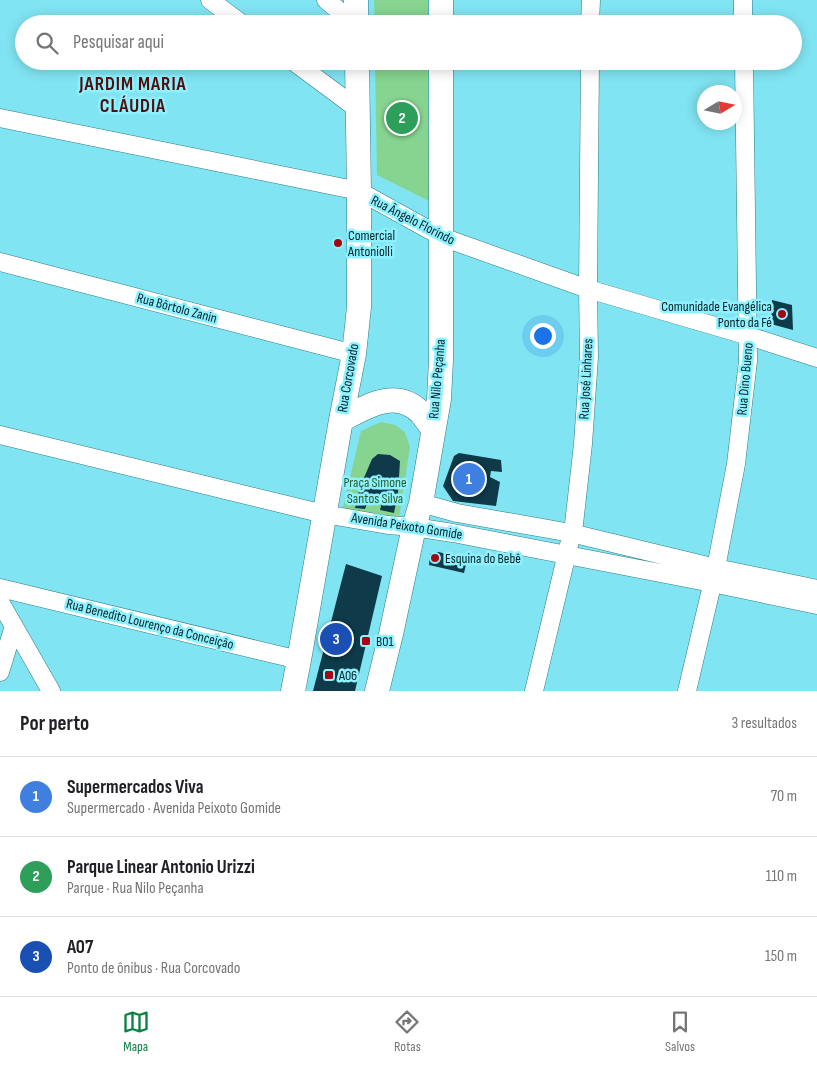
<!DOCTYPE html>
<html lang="pt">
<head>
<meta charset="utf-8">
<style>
	body { margin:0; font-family:"Sofia Sans Condensed",sans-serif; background:#f2f2f2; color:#202124 }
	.compass { position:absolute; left:697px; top:85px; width:45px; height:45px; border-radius:50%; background:#fff; box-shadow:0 2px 12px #0003; rotate:80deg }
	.you { position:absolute; left:542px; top:335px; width:18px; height:18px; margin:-12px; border:4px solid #fff; border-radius:50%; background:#1a73e8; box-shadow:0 0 0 8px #1a73e833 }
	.badge { display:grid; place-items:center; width:32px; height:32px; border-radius:50%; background:#0b8043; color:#fff; font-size:16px; font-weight:700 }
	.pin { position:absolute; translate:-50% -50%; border:2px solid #fff; box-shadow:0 1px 5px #0006 }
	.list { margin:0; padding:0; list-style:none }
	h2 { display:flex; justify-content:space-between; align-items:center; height:65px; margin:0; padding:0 20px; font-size:21px }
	h2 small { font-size:16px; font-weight:400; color:#757577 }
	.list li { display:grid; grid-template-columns:32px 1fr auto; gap:15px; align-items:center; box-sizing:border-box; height:80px; padding:0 20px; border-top:1px solid #e0e0e0 }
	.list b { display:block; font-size:19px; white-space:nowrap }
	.list p { margin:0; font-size:16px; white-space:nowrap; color:#757577 }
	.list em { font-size:16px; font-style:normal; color:#757577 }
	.icon { flex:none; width:28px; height:28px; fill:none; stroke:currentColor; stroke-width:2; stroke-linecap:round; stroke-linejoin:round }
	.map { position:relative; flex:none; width:817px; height:691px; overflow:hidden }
	.search { position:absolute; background:#fff; box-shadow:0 2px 12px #0003; left:15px; right:15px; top:15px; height:55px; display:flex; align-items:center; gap:12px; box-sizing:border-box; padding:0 18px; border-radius:28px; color:#757577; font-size:19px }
	.sheet { height:305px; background:#fff }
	nav { display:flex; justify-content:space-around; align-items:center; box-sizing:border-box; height:70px; border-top:1px solid #e0e0e0; background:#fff; font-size:14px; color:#757577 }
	nav a { display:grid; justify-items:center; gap:2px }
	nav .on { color:#0b8043 }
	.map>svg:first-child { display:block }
	.green { fill:#86d48f }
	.building { fill:#0e3a4a }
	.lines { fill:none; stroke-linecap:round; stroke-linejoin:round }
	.street-casing { stroke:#2f7d87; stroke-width:19 }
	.secondary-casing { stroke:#2f7d87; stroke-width:25 }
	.street { stroke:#fff; stroke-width:18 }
	.secondary { stroke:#fff; stroke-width:24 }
	.poi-dot { fill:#a20712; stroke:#8ef1ff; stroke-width:2 }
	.labels { text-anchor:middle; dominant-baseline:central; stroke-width:5; stroke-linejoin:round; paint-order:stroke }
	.street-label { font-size:14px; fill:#012126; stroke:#8ef1ff }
	.poi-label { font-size:14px; fill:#012126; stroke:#8ef1ff; text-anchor:start }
	.park-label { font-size:14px; fill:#26602f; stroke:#8ef1ff }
	.district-label { font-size:19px; font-weight:bold; letter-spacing:1px; fill:#510d0c; stroke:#8ef1ff }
</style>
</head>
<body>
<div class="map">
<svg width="817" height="691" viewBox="0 0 817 691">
	<rect width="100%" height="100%" fill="#81e4f2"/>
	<path class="green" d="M374 0H428V24H375Z
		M375 61H428L429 201 377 175Z
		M381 422 395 425 405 432 410 447 398 524 342 511 361 431Z"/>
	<path class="building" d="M772 300 792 305 793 330 771 324Z
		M459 453 501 460 502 472 491 471 490 477 500 482 496 506 453 501 443 486 454 456Z
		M378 454 390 455 400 461 398 493 394 513 380 510 383 498 370 496 365 509 355 508 360 487 372 459Z
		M439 552 467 560 464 573 429 565 430 554Z
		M346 564 382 576 355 691H313Z"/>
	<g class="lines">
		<g class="street-casing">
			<path id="street" d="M210 0 242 24
				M326 0 348 18 356 21
				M743 0V24
				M590 24 591 0
				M293 61 359 110
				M0 118 359 191 442 237 588 289 749 336 817 358
				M0 262 354 354
				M0 435 324 514 388 525 414 527 453 533 712 583 817 605
				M421 503 457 513 571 533 716 568 817 589
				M0 588 299 660
				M0 602 51 691
				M0 672 14 626
				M534 691 574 524 583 444 589 357 588 289 590 61
				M687 691 716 568 736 464 748 361 744 61"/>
		</g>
		<g class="secondary-casing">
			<path id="secondary" d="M356 0V24
				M441 0V24
				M341 420C366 407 396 387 421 413 425 418 429 424 433 429
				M293 691 299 660 341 420 354 354 359 307V191L357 61
				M377 691 391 634 414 527 421 503 439 399 441 360V61"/>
		</g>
		<use href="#street" class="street"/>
		<use href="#secondary" class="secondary"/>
	</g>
	<g class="poi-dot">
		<circle cx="338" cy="243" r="5"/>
		<circle cx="782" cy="314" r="5"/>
		<circle cx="435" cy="558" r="5"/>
		<rect x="361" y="636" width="10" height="10" rx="2.5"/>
		<rect x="324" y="670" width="10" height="10" rx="2.5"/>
	</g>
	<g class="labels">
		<g class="street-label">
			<text transform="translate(413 220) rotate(27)">Rua Ângelo Florindo</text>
			<text transform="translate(177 308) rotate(15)">Rua Bôrtolo Zanin</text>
			<text transform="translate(348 378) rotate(-80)">Rua Corcovado</text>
			<text transform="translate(437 379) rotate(-85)">Rua Nilo Peçanha</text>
			<text transform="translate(586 379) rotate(-87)">Rua José Linhares</text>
			<text transform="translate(745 379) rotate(-85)">Rua Dino Bueno</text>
			<text transform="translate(407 526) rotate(9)">Avenida Peixoto Gomide</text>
			<text transform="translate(150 624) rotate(14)">Rua Benedito Lourenço da Conceição</text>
		</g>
		<g class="poi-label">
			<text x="348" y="235">Comercial<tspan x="348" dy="16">Antoniolli</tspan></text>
			<text x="772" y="306" text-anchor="end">Comunidade Evangélica<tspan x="772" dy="16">Ponto da Fé</tspan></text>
			<text x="445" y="558">Esquina do Bebê</text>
			<text x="376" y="641">B01</text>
			<text x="339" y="675">A06</text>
		</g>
		<g class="park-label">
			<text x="375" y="482">Praça Simone<tspan x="375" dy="16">Santos Silva</tspan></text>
		</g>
		<g class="district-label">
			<text x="133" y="84">JARDIM MARIA<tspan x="133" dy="22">CLÁUDIA</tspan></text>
		</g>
	</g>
</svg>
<svg class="compass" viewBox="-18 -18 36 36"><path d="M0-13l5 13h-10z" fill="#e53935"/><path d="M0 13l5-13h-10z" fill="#757577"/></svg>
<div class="you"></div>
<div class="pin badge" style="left:469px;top:479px;background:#3f7fe0">1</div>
<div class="pin badge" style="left:402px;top:118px;background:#2e9e5b">2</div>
<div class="pin badge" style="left:336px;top:639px;background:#1a4fb4">3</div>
<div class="search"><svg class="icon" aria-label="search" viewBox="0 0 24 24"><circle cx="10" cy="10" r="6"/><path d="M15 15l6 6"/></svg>Pesquisar aqui</div>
</div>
<section class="sheet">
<h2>Por perto<small>3 resultados</small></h2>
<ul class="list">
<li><span class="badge" style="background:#3f7fe0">1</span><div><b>Supermercados Viva</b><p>Supermercado · Avenida Peixoto Gomide</p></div><em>70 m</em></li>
<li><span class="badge" style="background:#2e9e5b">2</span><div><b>Parque Linear Antonio Urizzi</b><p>Parque · Rua Nilo Peçanha</p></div><em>110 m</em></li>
<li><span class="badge" style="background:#1a4fb4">3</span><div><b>A07</b><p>Ponto de ônibus · Rua Corcovado</p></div><em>150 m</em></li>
</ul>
</section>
<nav>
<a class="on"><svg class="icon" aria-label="map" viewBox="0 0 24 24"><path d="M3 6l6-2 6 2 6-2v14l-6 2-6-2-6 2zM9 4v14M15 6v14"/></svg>Mapa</a>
<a><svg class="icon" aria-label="directions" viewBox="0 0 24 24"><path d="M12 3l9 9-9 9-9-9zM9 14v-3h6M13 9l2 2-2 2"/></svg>Rotas</a>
<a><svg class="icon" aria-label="saved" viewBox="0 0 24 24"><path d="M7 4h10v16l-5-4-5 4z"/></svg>Salvos</a>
</nav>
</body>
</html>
